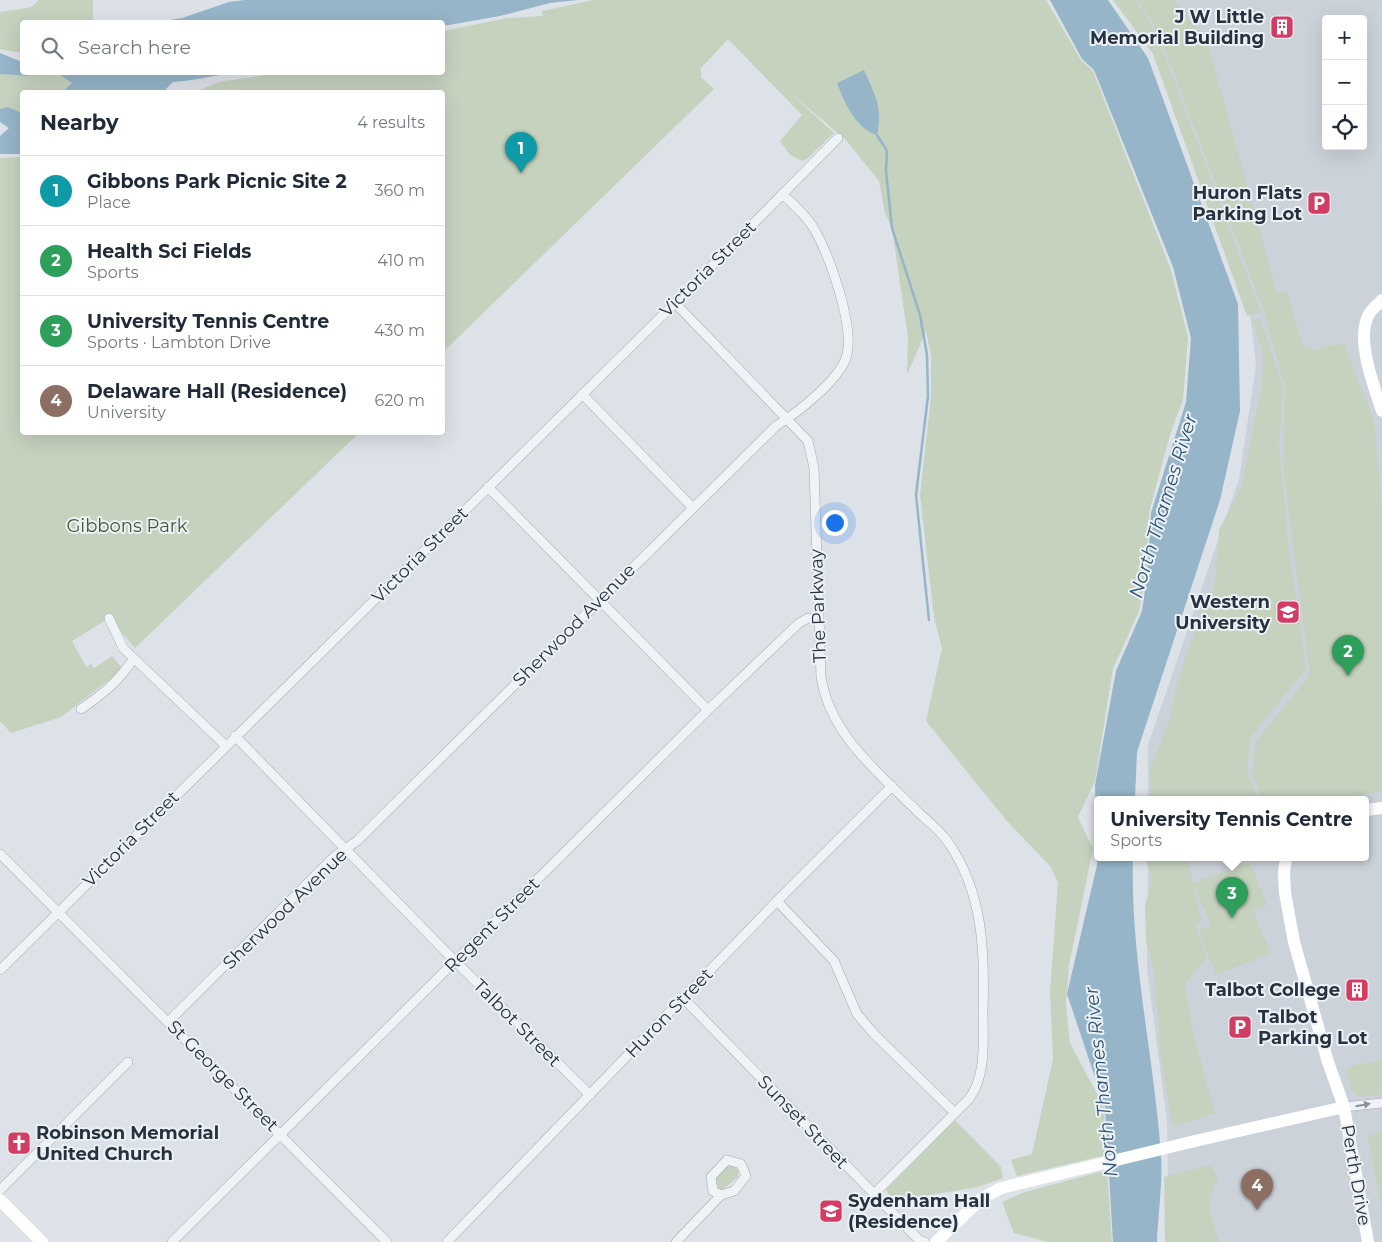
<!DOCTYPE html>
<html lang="en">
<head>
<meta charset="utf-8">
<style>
	body { margin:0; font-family:Montserrat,sans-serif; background:#f6f6f7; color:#1f2937 }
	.controls { position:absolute; right:15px; top:15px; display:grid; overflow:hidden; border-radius:5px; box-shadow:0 5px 20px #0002 }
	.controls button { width:45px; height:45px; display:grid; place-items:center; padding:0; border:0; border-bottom:1px solid #e0e1e3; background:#fff; color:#1f2937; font:25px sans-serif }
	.you { position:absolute; left:834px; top:522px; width:18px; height:18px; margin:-12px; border:4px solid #fff; border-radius:50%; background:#1a73e8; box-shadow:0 0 0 8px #1a73e833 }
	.badge { display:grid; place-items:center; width:32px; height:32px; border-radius:50%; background:#d33c63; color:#fff; font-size:16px; font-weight:700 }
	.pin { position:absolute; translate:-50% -41px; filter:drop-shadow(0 1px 2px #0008) }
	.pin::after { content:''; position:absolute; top:26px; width:18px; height:15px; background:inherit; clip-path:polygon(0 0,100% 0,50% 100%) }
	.popup { position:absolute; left:1094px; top:796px; width:275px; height:65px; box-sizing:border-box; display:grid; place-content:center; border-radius:5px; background:#fff; filter:drop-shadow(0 1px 4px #0005); font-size:16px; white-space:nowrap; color:#747a83 }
	.popup b { font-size:19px; color:#1f2937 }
	.popup::after { content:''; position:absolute; left:50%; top:100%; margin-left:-10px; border:10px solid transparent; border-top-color:#fff }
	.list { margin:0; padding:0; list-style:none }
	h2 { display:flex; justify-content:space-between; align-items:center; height:65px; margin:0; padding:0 20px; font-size:21px }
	h2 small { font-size:16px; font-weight:400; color:#747a83 }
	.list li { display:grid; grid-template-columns:32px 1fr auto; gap:15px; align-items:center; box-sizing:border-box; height:70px; padding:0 20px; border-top:1px solid #e0e1e3 }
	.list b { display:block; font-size:19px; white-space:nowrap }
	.list p { margin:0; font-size:16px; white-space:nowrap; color:#747a83 }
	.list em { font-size:16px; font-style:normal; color:#747a83 }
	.icon { flex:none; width:28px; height:28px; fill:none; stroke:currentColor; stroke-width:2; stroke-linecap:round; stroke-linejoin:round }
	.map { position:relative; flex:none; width:1382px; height:1242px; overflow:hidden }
	.search { position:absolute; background:#fff; box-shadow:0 5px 20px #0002; left:20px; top:20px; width:425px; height:55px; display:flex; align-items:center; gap:12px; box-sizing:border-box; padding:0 18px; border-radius:5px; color:#747a83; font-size:19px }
	.panel { position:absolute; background:#fff; box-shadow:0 5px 20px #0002; left:20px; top:90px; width:425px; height:345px; border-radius:5px }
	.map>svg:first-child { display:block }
	.built { fill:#cbd2da; fill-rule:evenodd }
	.green { fill:#c5d2be }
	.water { fill:#96b5c9 }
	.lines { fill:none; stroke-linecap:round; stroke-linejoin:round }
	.stream { stroke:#96b5c9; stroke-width:2.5 }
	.street-casing { stroke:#a2aab2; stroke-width:10 }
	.street { stroke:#f0f3f6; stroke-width:9 }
	.secondary { stroke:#fff; stroke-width:12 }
	.oneway { fill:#8b929a }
	.labels { text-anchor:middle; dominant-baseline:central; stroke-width:4; stroke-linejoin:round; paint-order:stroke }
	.poi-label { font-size:18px; font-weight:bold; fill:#26323f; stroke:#ecf1f5; text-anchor:end }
	.street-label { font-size:18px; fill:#26323f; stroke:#ecf1f5 }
	.park-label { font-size:18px; fill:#3f5b33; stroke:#ecf1f5 }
	.water-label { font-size:19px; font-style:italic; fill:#2f5574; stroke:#ecf1f5 }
</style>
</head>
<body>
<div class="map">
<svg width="1382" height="1242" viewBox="0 0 1382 1242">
	<rect width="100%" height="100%" fill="#dde2e8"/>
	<path class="built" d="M1122 0H1382V1242H1169L1167 1121 1147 970 1148 857H1366V799H1148V745L1239 479 1256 366 1249 304 1147 32ZM1326 19H1363V146H1326Z"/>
	<path class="green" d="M39 0H93V20L90 22H22V53L0 49V12L32 7Z
		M593 0H1046L1081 60 1093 71 1171 270 1188 337 1183 400 1170 435 1149 512 1146 576 1139 611 1113 669 1095 781 1078 817 1093 849 1069 965 1066 1005 1070 1043 1104 1107 1106 1155 1017 1176 1011 1160 1032 1154 1053 1059 1050 993 1058 883 1051 867 1006 820 926 721 942 648 934 617 920 495 931 397V355L926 331 907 375 908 338 892 228 885 213 879 181 846 140 789 92 834 133 807 159 802 161 790 155 780 141 802 115 728 39 701 68V77L714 89 443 352 442 92H195L219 82 280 73 442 72 443 31 507 18 543 16 542 11Z
		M1113 0H1134L1148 18 1161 46 1261 313 1247 316 1153 54Z
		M1137 0H1174L1207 41 1277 293 1287 292 1302 344 1316 351 1332 345 1344 344 1374 420 1382 511V791L1336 799H1262L1252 773 1256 741 1310 675 1283 468 1285 388 1265 314 1164 47 1150 18Z
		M42 73H57L73 83 62 92H22V113L8 107 0 109V74L27 76Z
		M22 157V432L359 433 135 648 109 618 72 641 86 667 91 664 94 668 112 656 121 667 118 673 61 717 11 733 0 721V158Z
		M1260 319 1283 387 1279 444 1288 544 1306 669 1251 737 1247 773 1258 799H1151L1150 771 1170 718 1177 683 1203 608 1215 586 1219 530 1242 485 1262 383 1263 353 1253 320Z
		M1145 857H1187L1201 920 1196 927 1207 957 1185 984 1194 1037 1215 1113 1173 1127 1161 1059 1154 969 1146 942 1145 905 1152 881Z
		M1250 862 1267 905 1253 911 1271 953 1216 975 1199 930 1211 925 1193 883Z
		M1382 1060V1095L1358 1096 1352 1091 1346 1070 1351 1066Z
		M955 1120 1001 1167 1003 1178 978 1187 893 1201 886 1190Z
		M1382 1130V1210L1368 1136Z
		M733 1165 738 1170V1177L722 1190 718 1188 715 1177 727 1167Z
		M1211 1165 1218 1179C1205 1199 1210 1221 1220 1242H1165L1164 1177Z
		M1107 1170 1112 1242H1048L1014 1233 1002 1202 1025 1192Z"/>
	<path class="water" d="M245 0H578L550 3 500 16 443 26 442 22H158L182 18 229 2Z
		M1050 0H1108L1148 58 1238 304 1240 411 1220 500 1137 752 1135 799H1098V857H1133C1130 957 1154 1056 1161 1155 1163 1183 1158 1214 1157 1242H1113L1105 1107 1067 994 1097 865 1095 785 1116 671 1142 611 1147 576 1151 513 1186 402 1191 338 1173 267 1094 70 1082 59Z
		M0 53 22 62V72L42 73 27 76 0 74Z
		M864 70C875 95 883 107 877 135 856 129 844 102 837 83Z
		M57 73H239C216 74 196 81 173 82L163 92H62L72 83Z
		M8 107 22 113V154H0V136L9 128 0 122V109Z"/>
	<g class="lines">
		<path class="stream" d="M877 135 887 151 886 171 892 228 920 315 927 355 928 396 916 495 929 620"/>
		<g class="street-casing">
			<path id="street" d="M675 303 808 441 814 468 821 677C830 735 879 773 919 813 929 822 941 831 948 842 983 892 985 951 983 1010 983 1038 987 1075 969 1099L873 1195
				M582 394 693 508
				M488 487 708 710
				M109 618 123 648 225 745
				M81 709C103 694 119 681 134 658
				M235 736 446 952 590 1095
				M0 854 387 1242
				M777 901 834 961 857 1014 875 1035 955 1113
				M0 970 675 303 838 138
				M683 998 919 1240 925 1242
				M169 1021 335 856 357 841 776 426C797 413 838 381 846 358 856 328 829 254 813 227 805 214 793 204 782 194
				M1344 1107 1382 1103
				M727 1160 741 1164 746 1176 734 1191 721 1195 713 1191 711 1177Z
				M0 1190 128 1062
				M172 1242 708 710 798 624 808 618H818
				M447 1242 777 901 892 786
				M676 1242 721 1195"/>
		</g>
		<use href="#street" class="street"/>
		<path class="secondary" d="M1382 300C1378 304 1372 309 1369 314 1355 339 1374 386 1382 411
			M1366 810 1382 808
			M1286 857 1284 873 1285 893 1294 942 1328 1062 1344 1107 1368 1242
			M0 1200 42 1242
			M936 1242 981 1199 1001 1188 1195 1141 1344 1107"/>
	</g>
	<defs><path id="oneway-solid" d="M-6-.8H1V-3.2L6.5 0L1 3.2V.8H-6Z" transform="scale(1.25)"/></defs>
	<use class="oneway" href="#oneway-solid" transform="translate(1363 1105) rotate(-10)"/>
	<defs>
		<g id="building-square" transform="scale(1.25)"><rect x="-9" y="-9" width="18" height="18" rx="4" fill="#d33c63" stroke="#ecf1f5"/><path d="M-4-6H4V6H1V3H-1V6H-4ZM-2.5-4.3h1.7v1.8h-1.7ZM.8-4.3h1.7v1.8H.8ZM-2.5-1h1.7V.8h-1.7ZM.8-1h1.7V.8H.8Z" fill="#fff"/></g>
		<g id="parking-square" transform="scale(1.25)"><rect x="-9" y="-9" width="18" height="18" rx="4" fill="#d33c63" stroke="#ecf1f5"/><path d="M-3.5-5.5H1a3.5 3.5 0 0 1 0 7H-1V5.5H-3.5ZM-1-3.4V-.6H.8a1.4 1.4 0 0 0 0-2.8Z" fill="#fff"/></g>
		<g id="university-square" transform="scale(1.25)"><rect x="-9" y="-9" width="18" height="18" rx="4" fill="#d33c63" stroke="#ecf1f5"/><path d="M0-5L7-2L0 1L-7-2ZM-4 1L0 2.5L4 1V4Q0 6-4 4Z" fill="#fff"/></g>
		<g id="church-square" transform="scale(1.25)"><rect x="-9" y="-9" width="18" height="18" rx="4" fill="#d33c63" stroke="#ecf1f5"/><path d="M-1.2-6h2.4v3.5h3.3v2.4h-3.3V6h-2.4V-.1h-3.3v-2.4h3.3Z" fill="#fff"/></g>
	</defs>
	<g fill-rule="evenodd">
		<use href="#building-square" x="1282" y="27"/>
		<use href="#parking-square" x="1319" y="203"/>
		<use href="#university-square" x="1288" y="612"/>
		<use href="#building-square" x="1357" y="990"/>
		<use href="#parking-square" x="1240" y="1027"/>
		<use href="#church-square" x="19" y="1143"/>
		<use href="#university-square" x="831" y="1211"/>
	</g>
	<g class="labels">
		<g class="poi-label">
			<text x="1264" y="17">J W Little<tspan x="1264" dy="21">Memorial Building</tspan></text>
			<text x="1302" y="193">Huron Flats<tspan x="1302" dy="21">Parking Lot</tspan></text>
			<text x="1270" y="602">Western<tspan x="1270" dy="21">University</tspan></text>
			<text x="1340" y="990">Talbot College</text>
			<text x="1258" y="1017" text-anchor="start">Talbot<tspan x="1258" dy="21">Parking Lot</tspan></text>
			<text x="36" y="1133" text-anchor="start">Robinson Memorial<tspan x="36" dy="21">United Church</tspan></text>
			<text x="848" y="1201" text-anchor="start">Sydenham Hall<tspan x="848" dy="21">(Residence)</tspan></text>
		</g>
		<g class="street-label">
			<text transform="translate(708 269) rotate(-45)">Victoria Street</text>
			<text transform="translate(420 555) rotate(-45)">Victoria Street</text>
			<text transform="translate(818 606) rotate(-92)">The Parkway</text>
			<text transform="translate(574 625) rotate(-45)">Sherwood Avenue</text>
			<text transform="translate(131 839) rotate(-45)">Victoria Street</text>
			<text transform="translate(285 909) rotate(-44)">Sherwood Avenue</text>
			<text transform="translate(492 925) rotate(-45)">Regent Street</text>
			<text transform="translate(669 1013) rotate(-46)">Huron Street</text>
			<text transform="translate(517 1023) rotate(45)">Talbot Street</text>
			<text transform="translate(223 1076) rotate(45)">St George Street</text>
			<text transform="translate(803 1122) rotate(46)">Sunset Street</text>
			<text transform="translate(1356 1175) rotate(80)">Perth Drive</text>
		</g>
		<g class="park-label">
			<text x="127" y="526">Gibbons Park</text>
		</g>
		<g class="water-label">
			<text transform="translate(1163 506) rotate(-73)">North Thames River</text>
			<text transform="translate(1101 1082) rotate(-96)">North Thames River</text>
		</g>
	</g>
</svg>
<div class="controls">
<button>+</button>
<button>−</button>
<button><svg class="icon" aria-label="locate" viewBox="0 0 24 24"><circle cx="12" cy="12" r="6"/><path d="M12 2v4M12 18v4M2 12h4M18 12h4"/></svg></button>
</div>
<div class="you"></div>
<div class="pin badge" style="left:521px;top:173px;background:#0f9aa8">1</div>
<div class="pin badge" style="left:1348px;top:676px;background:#2e9e5b">2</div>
<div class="pin badge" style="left:1232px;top:918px;background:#2e9e5b">3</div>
<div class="popup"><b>University Tennis Centre</b>Sports</div>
<div class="pin badge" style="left:1257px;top:1210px;background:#8d6e63">4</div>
<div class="search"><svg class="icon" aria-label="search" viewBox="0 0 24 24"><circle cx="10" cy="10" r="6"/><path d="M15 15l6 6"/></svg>Search here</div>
<section class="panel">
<h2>Nearby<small>4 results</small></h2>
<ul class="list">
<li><span class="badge" style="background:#0f9aa8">1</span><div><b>Gibbons Park Picnic Site 2</b><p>Place</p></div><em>360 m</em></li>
<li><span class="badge" style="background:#2e9e5b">2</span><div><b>Health Sci Fields</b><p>Sports</p></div><em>410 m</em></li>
<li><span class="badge" style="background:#2e9e5b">3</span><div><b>University Tennis Centre</b><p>Sports · Lambton Drive</p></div><em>430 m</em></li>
<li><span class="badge" style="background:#8d6e63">4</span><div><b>Delaware Hall (Residence)</b><p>University</p></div><em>620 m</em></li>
</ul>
</section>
</div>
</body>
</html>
